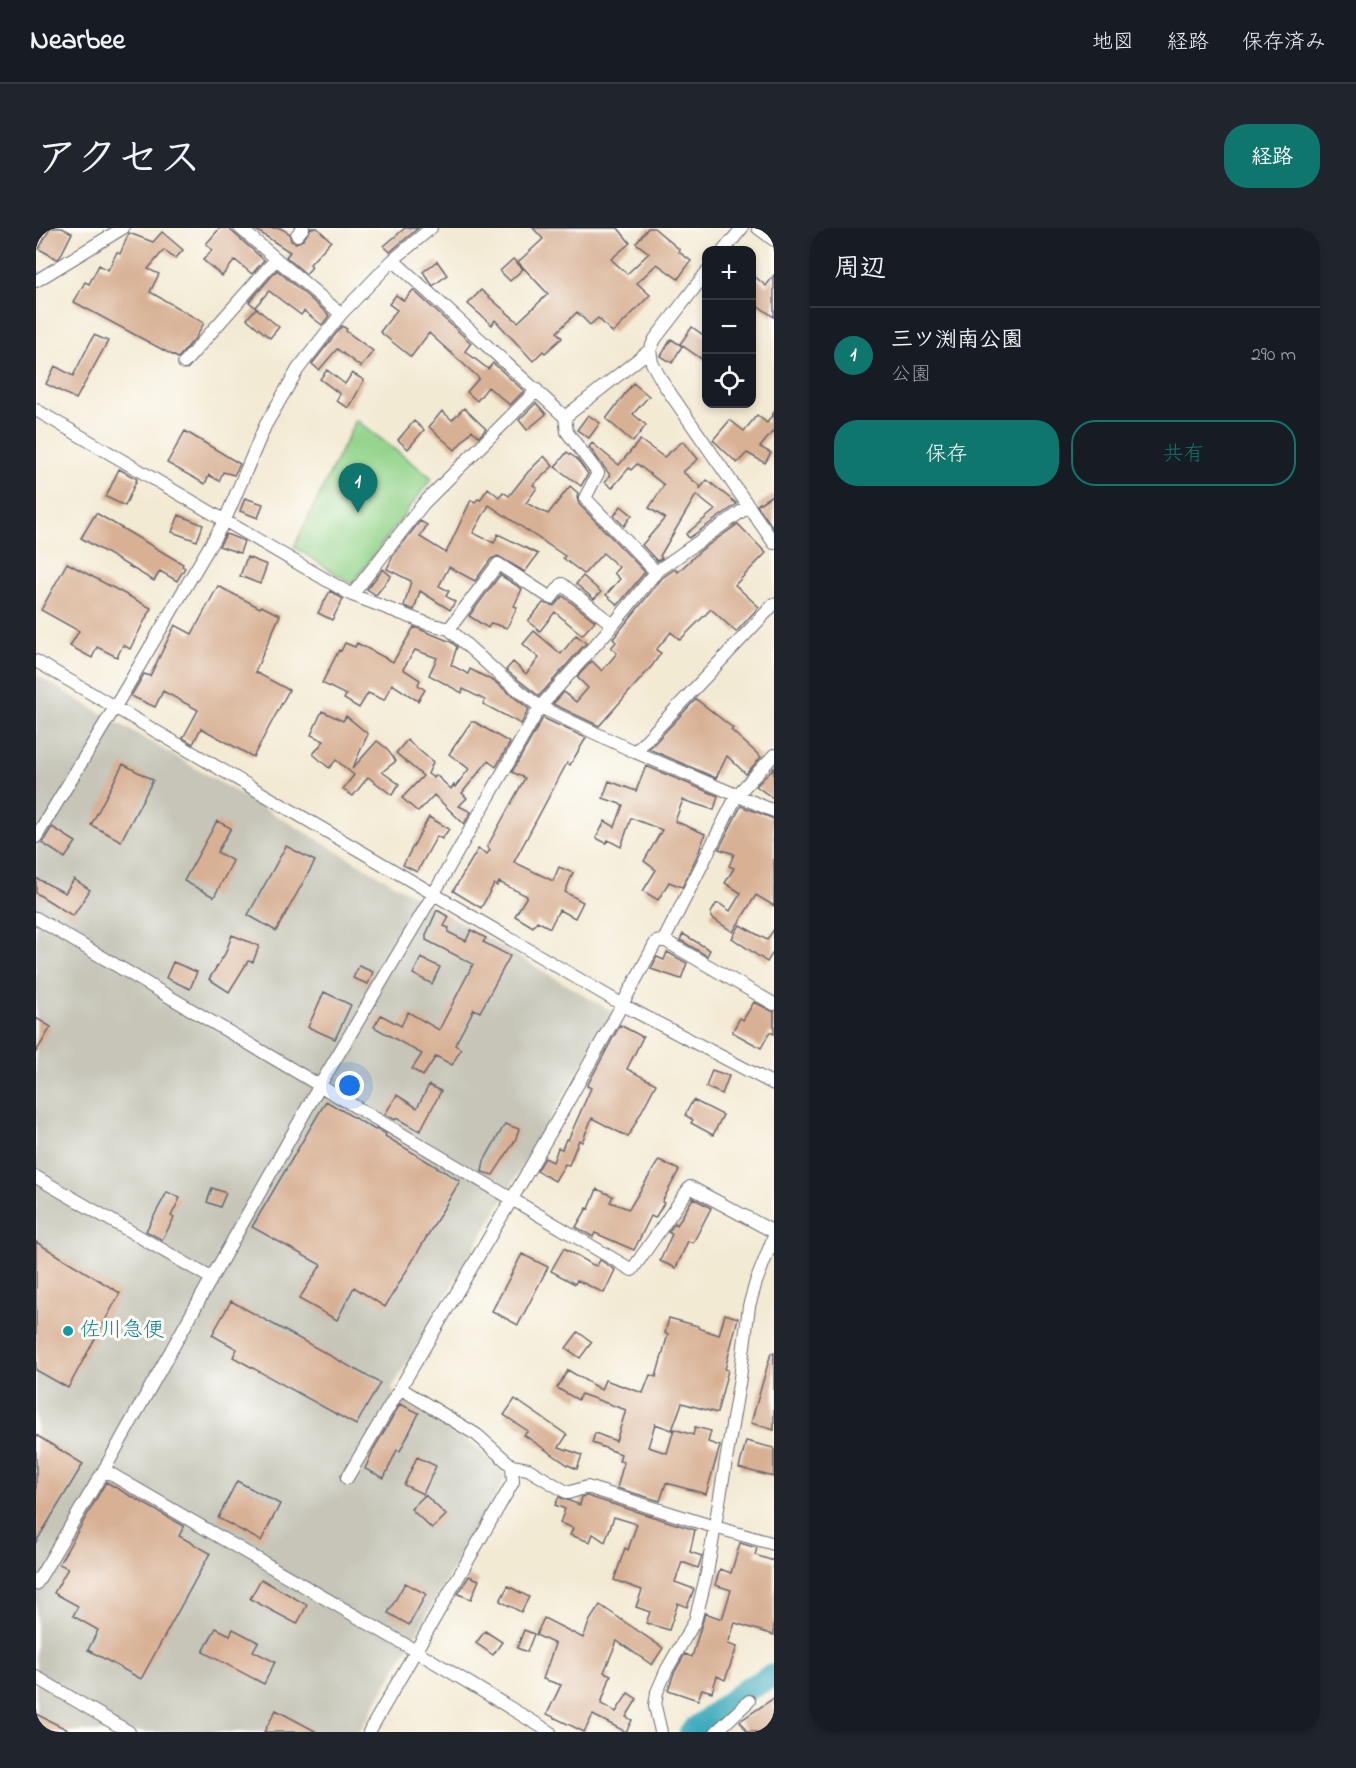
<!DOCTYPE html>
<html lang="ja">
<head>
<meta charset="utf-8">
<style>
	body { margin:0; font-family:"Indie Flower","Klee One",sans-serif; background:#20242c; color:#f1f3f6 }
	.controls { position:absolute; right:18px; top:18px; display:grid; overflow:hidden; border-radius:12px; box-shadow:0 3px 9px #0003 }
	.controls button { width:54px; height:54px; display:grid; place-items:center; padding:0; border:0; border-bottom:2px solid #363941; background:#171b24; color:#f1f3f6; font:30px sans-serif }
	.you { position:absolute; left:314px; top:858px; width:21px; height:21px; margin:-15px; border:4px solid #fff; border-radius:50%; background:#1a73e8; box-shadow:0 0 0 9px #1a73e833 }
	.badge { display:grid; place-items:center; width:39px; height:39px; border-radius:50%; background:#0f766e; color:#fff; font-size:20px; font-weight:700 }
	.pin { position:absolute; translate:-50% -50px; filter:drop-shadow(0 2px 3px #0008) }
	.pin::after { content:''; position:absolute; top:32px; width:21px; height:18px; background:inherit; clip-path:polygon(0 0,100% 0,50% 100%) }
	.list { margin:0; padding:0; list-style:none }
	h2 { display:flex; justify-content:space-between; align-items:center; height:78px; margin:0; padding:0 24px; font-size:26px }
	h2 small { font-size:20px; font-weight:400; color:#9ea1a6 }
	.list li { display:grid; grid-template-columns:39px 1fr auto; gap:18px; align-items:center; box-sizing:border-box; height:96px; padding:0 24px; border-top:2px solid #363941 }
	.list b { display:block; font-size:22px; white-space:nowrap }
	.list p { margin:0; font-size:20px; white-space:nowrap; color:#9ea1a6 }
	.list em { font-size:20px; font-style:normal; color:#9ea1a6 }
	.actions { display:flex; gap:12px; padding:18px 24px }
	.actions a { flex:1; padding:14px 0; border:2px solid #0f766e; border-radius:24px; text-align:center; font-size:21px; color:#0f766e }
	.actions .main { background:#0f766e; color:#fff }
	.icon { flex:none; width:33px; height:33px; fill:none; stroke:currentColor; stroke-width:2; stroke-linecap:round; stroke-linejoin:round }
	.map { position:relative; flex:none; width:738px; height:1504px; overflow:hidden; border-radius:24px }
	header { display:flex; align-items:center; gap:36px; box-sizing:border-box; height:84px; padding:0 30px; background:#171b24; border-bottom:2px solid #363941 }
	header strong { font-size:28px }
	nav { display:flex; gap:33px; margin-inline-start:auto; font-size:21px }
	.intro { display:flex; align-items:center; justify-content:space-between; box-sizing:border-box; height:144px; padding:0 36px }
	h1 { margin:0; font-size:42px }
	.button { padding:15px 27px; border-radius:24px; background:#0f766e; color:#fff; font-size:21px; font-weight:700 }
	main { display:flex; gap:36px; padding:0 36px }
	aside { flex:1; background:#171b24; border-radius:24px; box-shadow:0 3px 9px #0003 }
	.map>svg:first-child { display:block }
	.industrial { fill:#c6c5b8 }
	.green { fill:#93d48b; stroke:#5a7b63; stroke-width:1.5 }
	.lines { fill:none; stroke-linecap:round; stroke-linejoin:round }
	.river { stroke:#3dabbc; stroke-width:24 }
	.building { fill:#d8b194 }
	.minor-casing { stroke:#6b6870; stroke-width:14 }
	.minor { stroke:#fff; stroke-width:12 }
	.culture-dot { fill:#0f9aa8; stroke:#fdfcf7; stroke-width:2 }
	.labels { text-anchor:middle; dominant-baseline:central; stroke-width:6; stroke-linejoin:round; paint-order:stroke }
	.culture-label { font-size:21px; fill:#0d838f; stroke:#fdfcf7; text-anchor:start }
</style>
</head>
<body>
<header>
<strong>Nearbee</strong>
<nav><a>地図</a><a>経路</a><a>保存済み</a></nav>
</header>
<div class="intro"><h1>アクセス</h1><a class="button">経路</a></div>
<main>
<div class="map">
<svg width="738" height="1504" viewBox="0 0 738 1504">
	<rect width="100%" height="100%" fill="#fdfcf7"/>
	<filter id="ink" filterUnits="userSpaceOnUse"><feTurbulence type="fractalNoise" baseFrequency=".0167" numOctaves="2"/><feDisplacementMap in="SourceGraphic" scale="12" xChannelSelector="R" yChannelSelector="G"/><feConvolveMatrix kernelMatrix="1 2 1 2 8 2 1 2 1" color-interpolation-filters="sRGB"/></filter>
	<filter id="wash" filterUnits="userSpaceOnUse"><feTurbulence type="fractalNoise" baseFrequency=".008" numOctaves="4" result="noise"/><feDisplacementMap in="SourceGraphic" scale="24" xChannelSelector="R" yChannelSelector="G"/><feGaussianBlur stdDeviation="1.35" result="paint"/><feColorMatrix in="noise" values="0 0 0 0 0 0 0 0 0 0 0 0 0 0 0 0 0 1.4 0 .05"/><feComposite in="paint" operator="in"/></filter>
	<g filter="url(#wash)">
		<rect width="100%" height="100%" fill="#f3ead3"/>
		<path class="industrial" d="M0 447 577 784 356 1160 361 1174 368 1172 435 1215 468 1244 469 1251 323 1504H0Z"/>
		<path class="green" d="M320 192 396 250 316 356 258 319Z"/>
		<g class="lines">
			<path class="river" d="M655 1504 711 1461 738 1447"/>
		</g>
		<g id="blocks">
			<path class="building" d="M14 0H26L36 5 24 29 21 31 3 21Z
				M184 0H192L228 32 216 46 199 32 186 48 167 32 176 22 170 16Z
				M217 0H244L253 5 255 13 260 15 267 12 275 0H281L295 13 274 36 276 39 270 46 250 29 254 24Z
				M369 0H382L354 24 348 18Z
				M497 0H582L594 15 575 31 591 46 613 25 600 15 612 0H618L644 22 643 24 655 33 642 51 621 36 601 55 614 67 577 105 562 90 554 97 541 84 521 104 526 110 509 125 507 123 497 133 459 92 456 97 432 76 445 62 482 94 512 66 482 34 507 11Z
				M126 4 147 22 139 31 128 22 112 41 123 46 114 64 168 95 160 109 142 130 38 74 49 54 53 56 63 37 72 42 81 24 84 26 93 5 117 14Z
				M477 31 487 41 474 53 464 43Z
				M401 33 411 47 397 58 387 44Z
				M241 42 291 85 293 88 286 97 268 83 265 87 233 63 219 79 213 74Z
				M716 46 730 58 738 47V89L718 75 721 71 716 66Z
				M377 62 435 115 429 123 452 141 457 135 488 163 474 177 452 159 441 173 431 164 443 150 393 105 375 129 344 104 361 82 353 76 360 67 368 73Z
				M220 80 243 99 234 110 211 91Z
				M306 98 311 101 310 103 337 123 325 139 301 121 283 142 276 136Z
				M656 99 670 109V134L644 116Z
				M58 107 72 113 40 171 10 156 19 138 37 148Z
				M635 111 646 118 636 135 625 128Z
				M291 142 309 156 316 145 328 152 313 180 300 173 304 166 284 151Z
				M597 155 613 168 597 186 610 197 597 214 570 191Z
				M500 175 510 186 491 202 483 192Z
				M428 180 450 201 443 209 436 202 419 222 393 199 406 183 416 192Z
				M738 184V202L724 219 735 225 729 235 711 225 701 235 677 212 694 192 708 203 721 187 731 195Z
				M552 187 564 195 553 210 541 202Z
				M378 193 388 202 372 221 362 212Z
				M149 203 204 236 198 247 187 244 183 253 173 247 169 256 131 235Z
				M604 212 628 229 647 213 662 231 647 244 665 259 663 262 671 252 701 276 653 310 650 306 679 282 660 267 624 328 626 330 621 333 606 317 629 290 613 280 628 257 601 236 595 242 593 240 576 260 569 254 574 247 553 219 556 215 583 237Z
				M531 224 541 231 552 246 545 258 519 239Z
				M508 228 517 238 497 257 501 260 490 275 512 286 534 258 542 265 541 270 543 276 609 344 582 377 570 367 584 351 578 345 583 339 567 325 548 346 527 330 529 328 453 277 437 305 458 315 462 306 502 326 489 344 462 328 455 331 439 353 413 339 403 358 413 363 410 368 419 374 414 382 384 363 378 382 368 378 375 353 351 341 357 328 384 293 391 297 384 309 410 325 435 272 439 274 442 271 444 272 452 260 463 269 467 264 473 268 492 244Z
				M83 241 101 251 89 278 70 269Z
				M738 266V301L721 277Z
				M209 270 227 276 222 290 204 283Z
				M585 278 596 287 588 298 578 288Z
				M60 285 147 336 146 338 149 340 141 353 124 343 118 353 45 310Z
				M143 287 167 297 161 313 136 304Z
				M702 296 730 325 699 357 723 379 700 404 675 381 644 412 635 404 620 422 625 425 616 438 563 498 517 476 528 464 540 474 552 460 541 449 556 433 566 443 581 425 575 420 580 414 577 411 626 350 639 341 642 344 664 323Z
				M190 306 208 313 204 325 183 318Z
				M211 329 231 337 224 356 204 348Z
				M31 335 115 380 94 421 87 417 81 429 61 419 56 430 34 418 43 403 5 382Z
				M347 341 355 348 340 367 331 361Z
				M464 347 486 361 478 378 481 379 471 400 455 395 452 400 433 388Z
				M547 348 565 364 558 371 540 356Z
				M182 358 224 380 225 378 244 387 219 444 253 462 217 529 165 500 157 516 147 510 162 482 127 463 119 479 95 468 108 446 114 448 139 397 156 406Z
				M294 363 307 371 296 392 282 385Z
				M527 368 559 393 546 407 519 384 504 403 492 393 507 375 518 378Z
				M378 399 415 414 421 419 415 437 432 446 434 441 459 454 493 481 485 496 447 476 449 472 427 461 426 465 393 447 401 430 379 422 367 441 384 452 382 457 389 462 382 473 356 456 348 472 332 465 323 480 308 471 310 467 286 455 303 422 305 423 309 415 319 419 321 415 357 434Z
				M498 403 525 426 540 407 550 415 503 468 470 442 477 434 490 446 503 430 487 416Z
				M660 471 697 500 695 502 725 529 710 546 691 528 680 550 613 521Z
				M286 483 307 493 310 488 332 506 316 541 341 513 349 519 360 533 346 544 363 556 356 567 332 549 317 568 307 561 318 547 300 532 293 540 277 526 288 513 275 507Z
				M507 490 550 510 534 537 531 535 478 634 517 653 523 639 537 645 529 664 547 674 539 690 523 682 514 700 501 693 497 699 479 688 491 668 463 654 461 658 458 656 445 680 417 663 442 621 451 626 454 622 451 619 489 550 476 544Z
				M435 494H439L474 515 460 539 452 533 426 565 431 570 423 578 435 584 428 596 398 567 382 584 366 570 387 548 360 525 371 512 397 534 392 546 398 550 400 547 415 561 418 557 419 559 433 541 413 526Z
				M87 536 117 552 85 613 55 597Z
				M610 538 682 568 678 582 647 572 639 593 669 606 663 624 646 659 633 654 622 672 607 663 620 642 608 633 626 602 595 590 585 619 572 612 570 615 560 610 569 593 579 599 587 577 567 570 573 553 600 563Z
				M738 540V571L720 558Z
				M705 578 738 591V678L720 667 697 704 675 689V685L680 676H684L694 683 705 665 689 655 698 640 693 638 698 626 683 621Z
				M393 589 413 601 406 611 401 608 381 644 367 637Z
				M181 593 195 600 181 624 197 633 178 669 148 653Z
				M16 599 40 614 29 630 6 615Z
				M250 618 279 633 240 703 212 687Z
				M0 650 29 665 38 651 54 662 37 688 0 665Z
				M401 682 413 689 408 698 413 700 412 704 430 713 435 702 450 710 447 714 474 728 444 784 438 781 419 817 425 821 416 837 400 828 387 848 376 841 386 826 338 799 345 787 365 798 372 784 403 802 437 736 390 712V707Z
				M704 697 731 712 738 701V723L731 734 696 710Z
				M647 706 674 722 671 728 644 712Z
				M196 707 223 718 217 734 212 733 193 764 173 751 189 726Z
				M631 724 651 735 645 751 615 741 621 729 628 732Z
				M385 730 404 739 396 756 377 746Z
				M137 734 161 744 154 761 130 750Z
				M323 738 337 744 332 756 317 750Z
				M288 764 315 777 299 811 272 799Z
				M718 774 738 784V806L734 804 725 820 696 804 704 790 707 792Z
				M0 790 15 799 0 824Z
				M584 797 607 809 591 841 620 856 592 909 556 890 546 914 543 912 533 937 529 936 519 953 501 943 509 930 517 934 522 920 526 921 530 911 532 912 555 860 551 858Z
				M676 842 693 848 686 866 670 859Z
				M393 857 405 863 384 903 360 890 359 892 349 886 361 867 381 880Z
				M657 872 687 887 677 907 655 895 657 892 649 887Z
				M290 873 339 902 340 900 350 906 349 908 424 953 349 1079 318 1059 301 1092 263 1071 285 1037 216 999Z
				M469 896 483 901 479 913 457 947 446 944 448 933Z
				M623 932 643 942 626 974 628 975 619 990 615 988 598 1022 559 1005 557 1009 540 999 551 980 553 981 561 961 577 968 574 974 593 981Z
				M176 960 190 965 184 979 171 974Z
				M131 964 144 970 135 988 138 990 126 1012 110 1003Z
				M657 970 675 980 657 1015 652 1013 640 1040 624 1033 636 1006 632 1004 639 995 641 997Z
				M0 1014 84 1065 32 1160 0 1142Z
				M528 1020 557 1037 561 1038 564 1032 579 1042 568 1065 541 1052 539 1056 515 1043Z
				M486 1026 512 1039 482 1097 456 1083Z
				M195 1073 344 1155 320 1197 197 1129 201 1121 176 1107Z
				M689 1086 702 1090 689 1141 692 1142 681 1185 646 1175 636 1202 619 1196 612 1219 631 1225 638 1201 657 1207 659 1199 675 1203 672 1214 684 1218 670 1266 630 1255 624 1273 581 1260 588 1234 583 1233 585 1226 556 1215 559 1205 580 1213 590 1182 545 1166 542 1172 521 1160 532 1142 565 1162 569 1152 607 1165 614 1147 620 1149 632 1106 629 1105 633 1090 662 1098V1100L683 1107Z
				M542 1104 556 1114 544 1130 530 1120Z
				M735 1125H738V1202L715 1195Z
				M479 1171 531 1207 523 1219 546 1227 541 1241 532 1237 488 1207 492 1203 468 1187Z
				M364 1176 383 1185 364 1223 361 1222 348 1250 329 1241 337 1222Z
				M0 1207 47 1236 0 1314Z
				M710 1213 738 1220V1249L703 1240Z
				M381 1229 400 1238 387 1266 368 1257Z
				M201 1253 244 1276 225 1313 182 1290Z
				M70 1254 148 1298 143 1308 174 1325 105 1451 52 1422 62 1402 37 1388 42 1378 18 1365 32 1340 23 1336Z
				M389 1267 410 1287 396 1301 375 1281Z
				M551 1268 659 1302 654 1324 666 1328 662 1340 646 1334 639 1354 658 1361 651 1379 642 1375 633 1402 610 1395 614 1384 600 1379 606 1362 578 1352 589 1320 592 1322 601 1296 578 1289 569 1314 557 1306 554 1314 534 1307 537 1300 524 1295 529 1281 519 1277 523 1269 544 1277 546 1269Z
				M704 1315 721 1320 719 1327 738 1333V1407L699 1395 692 1416 701 1419 689 1452 681 1448 676 1464 666 1461 662 1472 632 1462 638 1445 649 1426 656 1429 669 1385 686 1391 695 1362 679 1357 684 1341 695 1345Z
				M433 1348 443 1352 435 1371 422 1366Z
				M225 1351 271 1377 261 1396 214 1371Z
				M369 1355 390 1366 373 1397 352 1385Z
				M472 1358 493 1369 485 1384 464 1373Z
				M564 1377 627 1420 616 1437 581 1413 568 1444 575 1447 565 1476 580 1484 592 1465 601 1471 590 1489 596 1492 590 1504 557 1487 548 1504 511 1486 525 1457 507 1451 519 1416 500 1407 508 1390 547 1410 554 1392Z
				M180 1400 194 1407 197 1401 222 1414 217 1423 239 1434 228 1456 167 1424Z
				M488 1402 498 1406 491 1424 481 1420Z
				M449 1403 466 1414 457 1427 440 1415Z
				M738 1470V1504H711L704 1493Z
				M240 1482 281 1504H228Z
				M0 1486 36 1504H0Z"/>
		</g>
	</g>
	<g filter="url(#ink)">
		<use href="#blocks" fill-opacity="0" stroke="#6b6870" stroke-width="1.5"/>
		<g class="lines">
			<g class="minor-casing">
				<path id="minor" d="M204 0 305 86
					M722 0 738 12
					M261 7 267 0
					M688 22 706 0
					M357 32 529 189 531 204 562 245 549 270 620 344
					M0 53 87 0
					M614 122 616 135 627 155 738 315
					M148 135 240 31
					M0 182 316 367 390 395 413 401 467 450 504 479 599 524 738 583
					M529 189 614 122 619 111 670 45
					M316 367 387 276 501 162
					M413 401 462 336 515 370 526 356 577 397
					M0 433 587 777 738 856
					M599 524 738 376
					M0 609 79 479 189 292 229 198 262 141 305 86 357 32 395 0
					M0 690 596 1042 654 959 738 1004
					M628 712 738 776
					M0 949 175 1050
					M364 1160 441 1207 476 1238 492 1241 532 1265 551 1259 672 1297 738 1316
					M68 1242 380 1423 514 1504
					M311 1250C416 1072 523 896 620 714L628 712 701 567 738 527
					M0 1356 68 1242 284 857 397 667 504 479 577 397 620 344 713 278
					M0 1449 93 1504
					M333 1504 477 1254 476 1238
					M625 1504 619 1478 621 1464 631 1441 659 1393 671 1345 704 1150 713 1078 720 1054 738 1008
					M680 1504 713 1473"/>
			</g>
			<use href="#minor" class="minor"/>
		</g>
	</g>
	<circle class="culture-dot" cx="32" cy="1103" r="6"/>
	<g class="labels">
		<g class="culture-label">
			<text x="44" y="1103">佐川急便</text>
		</g>
	</g>
</svg>
<div class="controls">
<button>+</button>
<button>−</button>
<button><svg class="icon" aria-label="locate" viewBox="0 0 24 24"><circle cx="12" cy="12" r="6"/><path d="M12 2v4M12 18v4M2 12h4M18 12h4"/></svg></button>
</div>
<div class="you"></div>
<div class="pin badge" style="left:322px;top:285px">1</div>
</div>
<aside>
<h2>周辺<small></small></h2>
<ul class="list">
<li><span class="badge">1</span><div><b>三ツ渕南公園</b><p>公園</p></div><em>290 m</em></li>
</ul>
<div class="actions"><a class="main">保存</a><a>共有</a></div>
</aside>
</main>
</body>
</html>
